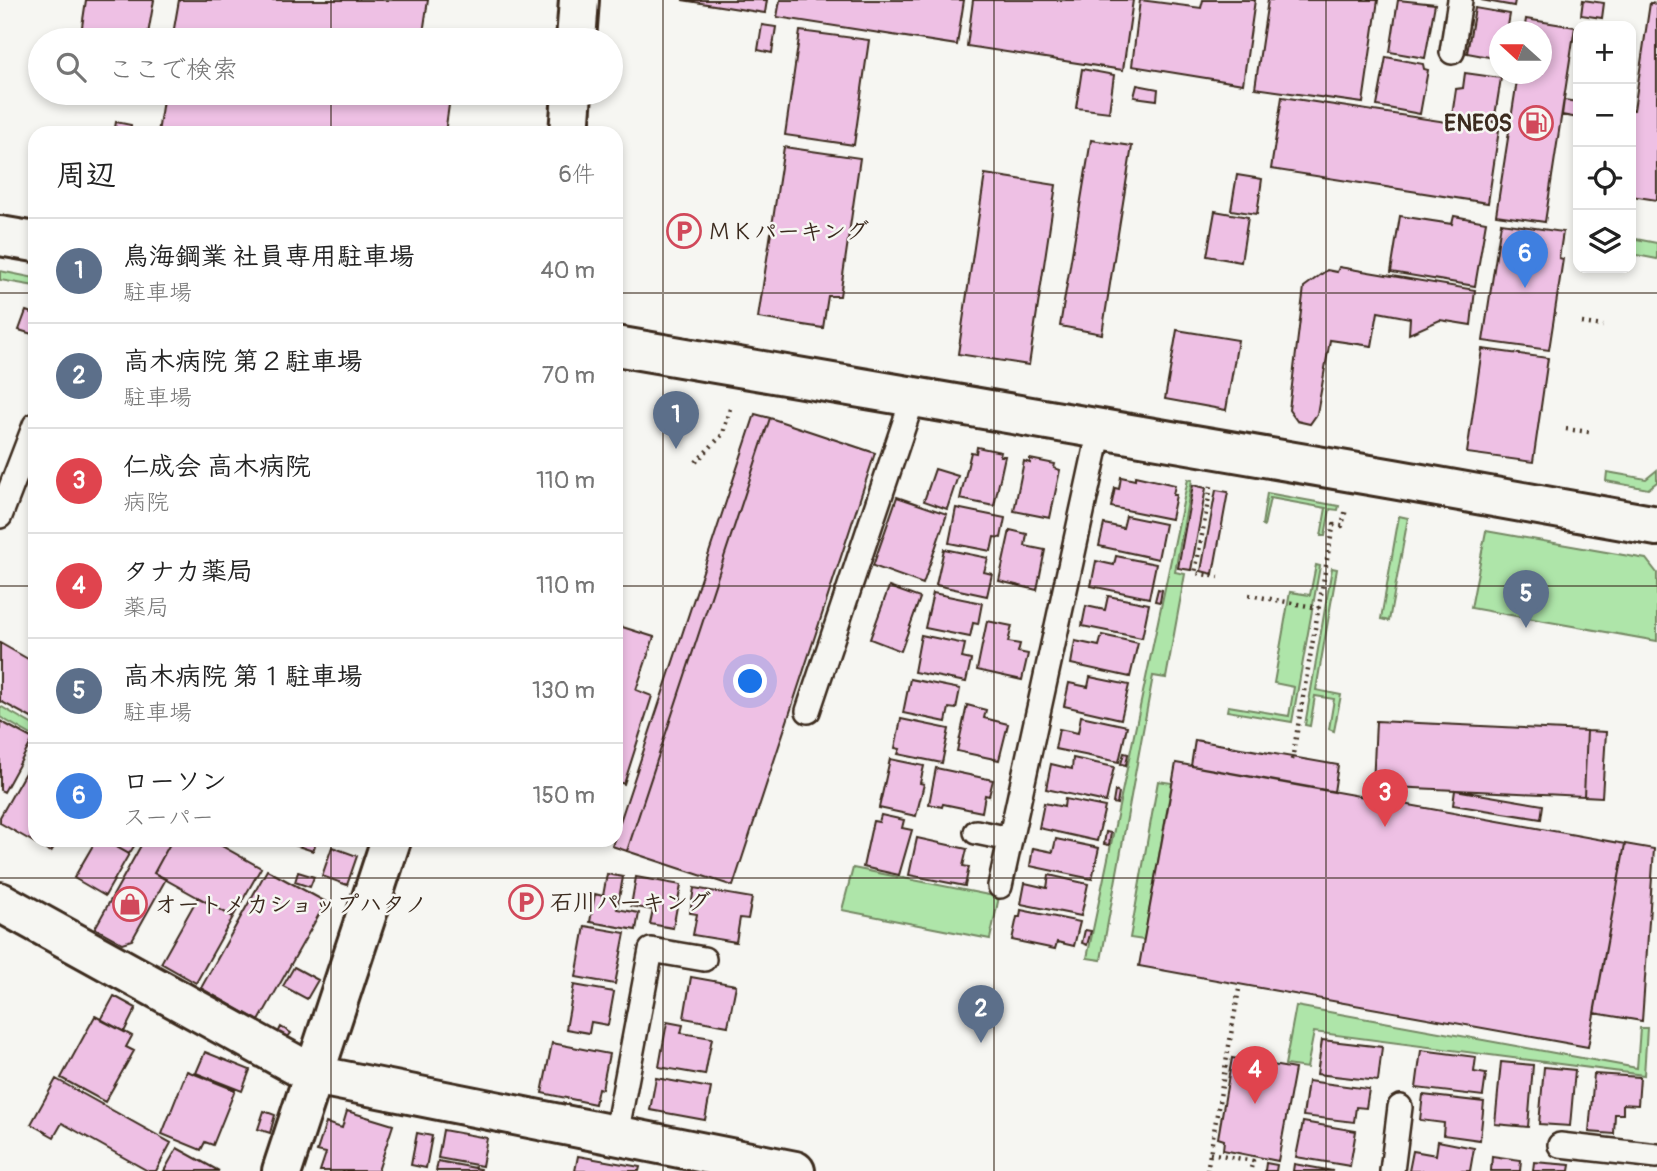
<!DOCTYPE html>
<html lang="ja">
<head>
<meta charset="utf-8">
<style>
	body { margin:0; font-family:Pangolin,"Klee One",sans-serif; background:#f2f2f2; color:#222 }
	.controls { position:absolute; right:21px; top:21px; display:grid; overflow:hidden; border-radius:14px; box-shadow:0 4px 10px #0003 }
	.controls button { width:63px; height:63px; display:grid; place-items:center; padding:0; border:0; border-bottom:2px solid #e0e0e0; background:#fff; color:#222; font:35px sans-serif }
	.compass { position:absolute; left:1489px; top:21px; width:63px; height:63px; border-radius:50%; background:#fff; box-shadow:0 4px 10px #0003; rotate:291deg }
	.you { position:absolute; left:751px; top:682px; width:24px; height:24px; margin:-18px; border:5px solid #fff; border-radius:50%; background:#1a73e8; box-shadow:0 0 0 10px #1a73e833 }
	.badge { display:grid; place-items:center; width:46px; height:46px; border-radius:50%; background:#d93025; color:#fff; font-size:23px; font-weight:700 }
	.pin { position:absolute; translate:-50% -58px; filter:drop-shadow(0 2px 4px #0008) }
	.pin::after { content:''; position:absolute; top:37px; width:24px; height:21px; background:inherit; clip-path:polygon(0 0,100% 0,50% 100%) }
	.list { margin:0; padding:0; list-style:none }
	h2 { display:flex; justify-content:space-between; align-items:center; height:91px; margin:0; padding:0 28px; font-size:30px }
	h2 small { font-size:23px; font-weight:400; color:#767676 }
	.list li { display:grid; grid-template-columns:46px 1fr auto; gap:21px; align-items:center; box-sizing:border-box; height:105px; padding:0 28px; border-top:2px solid #e0e0e0 }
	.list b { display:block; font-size:26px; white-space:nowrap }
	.list p { margin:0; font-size:23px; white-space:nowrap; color:#767676 }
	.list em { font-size:23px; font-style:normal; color:#767676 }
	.icon { flex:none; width:38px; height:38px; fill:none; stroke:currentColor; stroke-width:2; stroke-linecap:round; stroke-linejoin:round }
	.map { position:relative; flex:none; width:1657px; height:1171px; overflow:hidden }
	.search { position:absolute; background:#fff; box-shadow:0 4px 10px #0003; left:28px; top:28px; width:595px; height:77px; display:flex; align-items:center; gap:18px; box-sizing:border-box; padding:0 24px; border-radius:38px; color:#767676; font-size:26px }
	.panel { position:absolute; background:#fff; box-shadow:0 4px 10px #0003; left:28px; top:126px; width:595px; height:721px; border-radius:21px }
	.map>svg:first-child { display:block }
	.green { fill:#aee5a9; stroke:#748864; stroke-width:2 }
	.building { fill:#eec0e4; stroke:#3b2a1e; stroke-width:2 }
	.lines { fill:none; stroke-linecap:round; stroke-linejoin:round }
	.lane-casing { stroke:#3b2a1e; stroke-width:28 }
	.street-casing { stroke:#3b2a1e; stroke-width:44 }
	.secondary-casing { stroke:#3b2a1e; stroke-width:44 }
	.path { stroke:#3b2a1e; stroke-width:4.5; stroke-dasharray:2 5; stroke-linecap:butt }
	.lane { stroke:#f6f6f2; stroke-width:23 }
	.street { stroke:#f6f6f2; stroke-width:38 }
	.secondary { stroke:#f6f6f2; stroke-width:38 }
	.grid { fill:none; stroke:#3b2a1e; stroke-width:2; stroke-opacity:0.55 }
	.labels { text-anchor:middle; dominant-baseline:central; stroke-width:5; stroke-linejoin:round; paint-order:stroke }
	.poi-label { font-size:23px; font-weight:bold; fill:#3b2a1e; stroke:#f6f6f2; text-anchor:start }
</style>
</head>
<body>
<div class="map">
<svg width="1657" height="1171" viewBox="0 0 1657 1171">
	<rect width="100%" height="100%" fill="#f6f6f2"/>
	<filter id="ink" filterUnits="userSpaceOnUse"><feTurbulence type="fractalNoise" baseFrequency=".0143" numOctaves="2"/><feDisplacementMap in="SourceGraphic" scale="14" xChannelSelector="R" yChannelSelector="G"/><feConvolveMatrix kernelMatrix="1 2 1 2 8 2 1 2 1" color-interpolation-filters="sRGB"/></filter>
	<g filter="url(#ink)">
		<path class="green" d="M1631 238 1657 243V259L1631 254Z
			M0 271 35 278V286L0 280Z
			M1657 470V482L1648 489 1606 481 1607 472 1646 479Z
			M1188 479 1192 480 1175 572 1185 574 1166 678 1153 676 1101 960 1087 958Z
			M1267 493 1339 506 1338 510 1330 509 1325 536H1321L1326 508 1270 498 1264 526 1262 525Z
			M1399 516 1408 518 1389 621 1381 619Z
			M1486 531 1646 559 1657 573V641L1471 608Z
			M1316 565 1320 566 1292 722 1227 711 1228 706 1289 716 1294 687 1274 683 1290 592 1310 595Z
			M1332 568 1337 569 1316 690 1341 695 1334 731 1329 729 1334 699 1315 696 1310 726 1305 725Z
			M0 706 35 726V737L0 717Z
			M1158 781 1172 783 1144 940 1130 938Z
			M853 868 999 897 990 939 842 910Z
			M1296 1006 1637 1068 1640 1028H1647L1644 1075 1314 1032 1307 1068 1285 1065Z"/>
		<path class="building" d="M86 0H154L147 40H80Z
			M179 0H428L422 40H172Z
			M682 0H767L765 13Z
			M780 0H964L957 45 777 17Z
			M973 0H1133L1123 70 967 46Z
			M1140 0 1201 8 1203 0H1255L1243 84 1132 66Z
			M1268 0H1378L1363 103 1255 88Z
			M1398 0 1435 4 1425 58 1390 52Z
			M1481 0H1515L1514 6Z
			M1583 0 1604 3 1602 18 1581 15Z
			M1650 3 1657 4V200L1631 196V110H1634Z
			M1475 8 1510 14 1507 32H1500V59L1467 53Z
			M1526 19 1575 27 1545 222 1496 215 1518 74H1542V32H1524Z
			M762 25 776 27 772 53 758 50Z
			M800 31 869 40 854 145 785 135Z
			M1386 57 1423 64 1424 69 1428 70 1420 114 1377 106Z
			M1082 69 1114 75 1109 112 1076 108Z
			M1465 73 1501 78 1494 122 1452 116 1456 89 1463 88Z
			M1137 85 1158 89 1157 100 1134 97Z
			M164 93H423L450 98 445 133H158Z
			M1282 97 1499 130 1488 203 1271 169Z
			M1564 100 1578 102V118L1562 115Z
			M116 122 131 125 130 133H114Z
			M1091 140 1132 146 1102 334 1060 326Z
			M784 147 860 158 840 296H828L823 328 758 318Z
			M985 174 1056 185 1029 365 958 354Z
			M1237 175 1262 179 1257 214 1231 210Z
			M1215 211 1248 217 1241 262 1207 256Z
			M1400 216 1452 224 1454 216 1486 222 1475 286 1391 272Z
			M1501 223 1563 232 1559 258 1563 259 1549 350 1483 341Z
			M1339 267 1475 290 1471 325 1440 320 1409 334 1410 318 1378 312 1372 346 1330 340 1317 414 1310 424 1297 421 1289 410 1304 287 1327 270 1337 272Z
			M26 311 35 314V335L19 330Z
			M1177 330 1238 340 1226 410 1165 399Z
			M1482 349 1548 358 1533 462 1467 453Z
			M755 414 770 418 627 851 612 846Z
			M770 418 875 453 733 886 627 851Z
			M977 447 1001 452 1000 456H1005L994 506 960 499 971 452 976 453Z
			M1030 459 1055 464 1054 468 1060 470 1050 518 1014 511 1024 461 1030 463Z
			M935 469 958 476 947 509 924 501Z
			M1135 476 1175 485 1173 495H1176L1171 519 1111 507 1115 488 1119 489 1121 477 1135 480Z
			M1193 485 1206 488 1191 570 1178 568Z
			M1216 490 1228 492 1213 574 1201 571Z
			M897 497 947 514 923 584 873 566Z
			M956 508 1005 518 1001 538 994 537 991 551 949 543Z
			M1126 516 1165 524 1158 559 1099 546 1104 524 1123 528Z
			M1010 530 1027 534 1025 546 1045 550 1037 590 999 581Z
			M944 549 988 558 984 572 992 574 987 596 936 585Z
			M1116 556 1156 564 1149 598 1091 586 1096 561 1114 565Z
			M889 587 920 598 901 651 870 639Z
			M1158 589 1162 590 1160 602 1155 601Z
			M933 593 982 603 978 624 973 623 970 637 925 628Z
			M1108 596 1149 604 1142 638 1082 626 1086 606 1105 610Z
			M987 621 1012 626 1008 642 1020 644 1018 652 1028 654 1022 680 977 670Z
			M616 625 654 637 636 690 652 696 624 784 616 781Z
			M921 635 965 644 962 658 971 660 966 682 914 672Z
			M1102 635 1138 643 1130 677 1071 664 1075 641 1099 646Z
			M0 643 35 663V720L0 701Z
			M1090 677 1129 685 1121 719 1064 706 1069 683 1088 687Z
			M910 679 960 689 956 709 949 708 946 722 903 713Z
			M967 705 986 710 984 718 1008 724 999 760 957 751Z
			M1081 716 1127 726 1119 762 1055 749 1059 729 1078 733Z
			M901 719 949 729 942 763 898 754 900 749 895 748Z
			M0 721 33 739 4 792 0 790Z
			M1376 721 1587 731 1584 796 1373 786Z
			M1587 731 1606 732 1602 797 1584 796Z
			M1195 740 1338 765 1334 792 1191 766Z
			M1124 753 1128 754 1126 765 1121 764Z
			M35 755V840H58L51 852 0 823V817Z
			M1073 758 1114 767 1106 802 1046 789 1051 764 1072 769Z
			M890 759 924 766 920 783 924 784 916 816 879 808Z
			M1176 763 1625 844 1588 1047 1139 966Z
			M936 768 993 780 989 796 985 795 982 812 943 804 942 807 929 804Z
			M1455 790 1543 805 1541 819 1453 805Z
			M1115 791 1119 793 1117 804 1113 803Z
			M1065 799 1105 807 1097 841 1039 828 1044 803 1064 807Z
			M881 815 904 820 902 828 912 830 899 875 863 867 873 821 879 822Z
			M1106 832 1111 833 1109 845 1104 844Z
			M917 838 967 849 963 866 969 867 965 886 909 875Z
			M1056 839 1099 848 1092 879 1030 866 1033 848 1053 852Z
			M96 840H104L129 854 105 896 74 878Z
			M104 840H138L129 854Z
			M144 840H172L154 873 166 879 132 940 122 943 95 928Z
			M172 840H211L261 868 233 917 154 873Z
			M279 840H317L313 851Z
			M1625 844 1654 849 1642 1021 1594 1013Z
			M332 847 357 856 347 885 322 876Z
			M267 870 326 902 259 1021 201 988Z
			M298 872 314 877 310 887 295 882Z
			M607 874 623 877 617 909 639 913 636 930 590 922 595 894 603 896Z
			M1049 875 1088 884 1081 916 1021 904 1025 883 1047 888Z
			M636 877 681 885 673 928 650 924 653 910 631 906Z
			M694 888 752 898 748 919 740 918 736 942 693 935 697 914 690 913Z
			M198 897 233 917 196 983 161 963Z
			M1021 910 1080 922 1074 946 1057 942 1055 949 1012 940 1017 917H1020Z
			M585 926 625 933 615 984 576 977Z
			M1085 930 1091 931 1087 945 1082 943Z
			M294 967 318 980 307 999 283 986Z
			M691 977 736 985 728 1026 684 1018Z
			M574 985 614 992 608 1025 591 1022 589 1033 566 1029Z
			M114 996 136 1008 124 1032 101 1020Z
			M95 1016 132 1036 126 1047 134 1051 105 1102 61 1078Z
			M667 1022 683 1025 681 1033 712 1038 705 1075 659 1067Z
			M281 1027 291 1033 287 1038 278 1033Z
			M1322 1040 1382 1047 1378 1081 1317 1074Z
			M552 1043 609 1054 602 1089 598 1088 595 1104 542 1093Z
			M1421 1050 1476 1057 1474 1072 1486 1074 1483 1096 1416 1088Z
			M205 1052 250 1070 242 1091 196 1073Z
			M1232 1058 1295 1069 1278 1161 1223 1150 1224 1140 1218 1138Z
			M1501 1062 1533 1065 1528 1127 1495 1124Z
			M1544 1067 1575 1070 1570 1126 1539 1124Z
			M187 1071 235 1090 213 1145 205 1142 201 1150 162 1134Z
			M1594 1074 1640 1077 1638 1105 1623 1104V1114H1615L1614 1134 1589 1132Z
			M656 1078 711 1088 705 1120 650 1110Z
			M56 1079 171 1143 156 1171H148L62 1123 54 1137 31 1124Z
			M1308 1081 1369 1089 1366 1108 1356 1107 1354 1122 1303 1116Z
			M1423 1095 1484 1102 1480 1140 1443 1135 1444 1123 1420 1120Z
			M264 1111 275 1115 270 1133 258 1129Z
			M347 1111 393 1125 378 1171H320L326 1153 317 1151 326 1123 342 1128Z
			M1303 1122 1356 1131 1350 1166 1296 1157Z
			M443 1130 487 1138 482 1166 438 1158Z
			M417 1133 432 1136 426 1168 411 1165Z
			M1438 1141 1474 1148 1470 1171H1409L1413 1151 1436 1155Z
			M177 1148 219 1171H164Z
			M578 1156 640 1167 639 1171H575Z
			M1492 1156 1521 1160 1520 1171H1491Z
			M438 1161 480 1169V1171H436Z
			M1534 1162 1570 1165 1569 1171H1533Z
			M1266 1163 1277 1165 1276 1171H1265Z
			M1294 1164 1333 1171H1293Z"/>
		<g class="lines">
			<g class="lane-casing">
				<path id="lane" d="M1452 52 1460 0
					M0 516 35 425
					M808 711 913 398
					M976 832 1010 839
					M1000 886 1100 430
					M616 1135 651 950 704 959
					M1560 1145 1657 1156
					M1392 1171 1400 1107"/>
			</g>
			<g class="street-casing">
				<path id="street" d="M576 40 579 0
					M569 133 572 93
					M0 902 314 1075 795 1171
					M282 1171 391 840"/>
			</g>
			<g class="secondary-casing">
				<path id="secondary" d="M0 236 35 242
					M616 346 1393 479 1657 526"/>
			</g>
			<path class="path" d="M1582 323 1603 326
				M1566 429 1589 432
				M696 462 723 434 731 405
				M1211 486 1195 573 1219 577
				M1249 595 1319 608
				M1292 760 1331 537 1334 525 1342 526 1346 509
				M1210 1153 1253 1161 1251 1168
				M1207 1171 1239 989"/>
			<use href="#lane" class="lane"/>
			<use href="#street" class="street"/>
			<use href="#secondary" class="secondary"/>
		</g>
	</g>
	<path class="grid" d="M331 0V40M663 0V1171M994 0V1171M1326 0V1171M331 93V133M0 293H35M616 293H1657M0 586H35M616 586H1657M331 840V1171M0 878H1657"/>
	<defs>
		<g id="fuel-ring" transform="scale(1.75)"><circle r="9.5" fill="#f6f6f2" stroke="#d1495b" stroke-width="1.5"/><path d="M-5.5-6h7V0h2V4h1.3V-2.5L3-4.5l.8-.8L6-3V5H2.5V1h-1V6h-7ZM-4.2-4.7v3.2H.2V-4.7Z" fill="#d1495b"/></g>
		<g id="parking-ring" transform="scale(1.75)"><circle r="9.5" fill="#f6f6f2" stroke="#d1495b" stroke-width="1.5"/><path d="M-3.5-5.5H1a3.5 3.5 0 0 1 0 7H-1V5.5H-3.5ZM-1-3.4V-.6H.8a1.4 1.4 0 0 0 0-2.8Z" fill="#d1495b"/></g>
		<g id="shop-ring" transform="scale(1.75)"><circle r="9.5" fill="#f6f6f2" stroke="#d1495b" stroke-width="1.5"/><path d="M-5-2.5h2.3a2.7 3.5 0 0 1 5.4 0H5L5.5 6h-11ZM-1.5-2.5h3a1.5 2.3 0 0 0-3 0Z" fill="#d1495b"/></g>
	</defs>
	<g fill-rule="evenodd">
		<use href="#fuel-ring" x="1536" y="123"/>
		<use href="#parking-ring" x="684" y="231"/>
		<use href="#parking-ring" x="526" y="902"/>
		<use href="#shop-ring" x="130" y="904"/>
	</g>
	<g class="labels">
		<g class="poi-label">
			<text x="1512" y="123" text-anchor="end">ENEOS</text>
			<text x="708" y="231">ＭＫパーキング</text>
			<text x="550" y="902">石川パーキング</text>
			<text x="154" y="904">オートメカショップハタノ</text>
		</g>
	</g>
</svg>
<div class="controls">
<button>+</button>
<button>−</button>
<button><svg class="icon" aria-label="locate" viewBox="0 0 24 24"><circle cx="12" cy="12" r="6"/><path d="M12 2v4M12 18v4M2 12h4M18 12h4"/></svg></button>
<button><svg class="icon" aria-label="layers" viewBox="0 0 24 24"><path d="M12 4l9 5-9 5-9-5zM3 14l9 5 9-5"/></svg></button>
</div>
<svg class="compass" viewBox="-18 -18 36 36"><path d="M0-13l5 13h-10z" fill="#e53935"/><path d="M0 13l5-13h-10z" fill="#767676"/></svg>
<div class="you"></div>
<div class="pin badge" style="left:676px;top:449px;background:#5c6f8a">1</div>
<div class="pin badge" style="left:981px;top:1043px;background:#5c6f8a">2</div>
<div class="pin badge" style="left:1385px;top:827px;background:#e0444e">3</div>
<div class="pin badge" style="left:1255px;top:1104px;background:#e0444e">4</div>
<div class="pin badge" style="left:1526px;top:628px;background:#5c6f8a">5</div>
<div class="pin badge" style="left:1525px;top:288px;background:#3f7fe0">6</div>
<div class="search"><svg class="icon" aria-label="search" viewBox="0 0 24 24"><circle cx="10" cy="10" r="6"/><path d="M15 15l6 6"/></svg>ここで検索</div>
<section class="panel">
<h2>周辺<small>6件</small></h2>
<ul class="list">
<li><span class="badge" style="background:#5c6f8a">1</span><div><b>鳥海鋼業 社員専用駐車場</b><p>駐車場</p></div><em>40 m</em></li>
<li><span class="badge" style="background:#5c6f8a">2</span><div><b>高木病院 第２駐車場</b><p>駐車場</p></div><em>70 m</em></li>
<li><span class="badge" style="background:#e0444e">3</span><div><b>仁成会 高木病院</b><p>病院</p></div><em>110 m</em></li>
<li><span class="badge" style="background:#e0444e">4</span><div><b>タナカ薬局</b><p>薬局</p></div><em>110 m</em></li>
<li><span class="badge" style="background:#5c6f8a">5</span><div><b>高木病院 第１駐車場</b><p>駐車場</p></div><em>130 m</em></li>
<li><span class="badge" style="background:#3f7fe0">6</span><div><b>ローソン</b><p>スーパー</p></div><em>150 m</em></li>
</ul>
</section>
</div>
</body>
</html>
